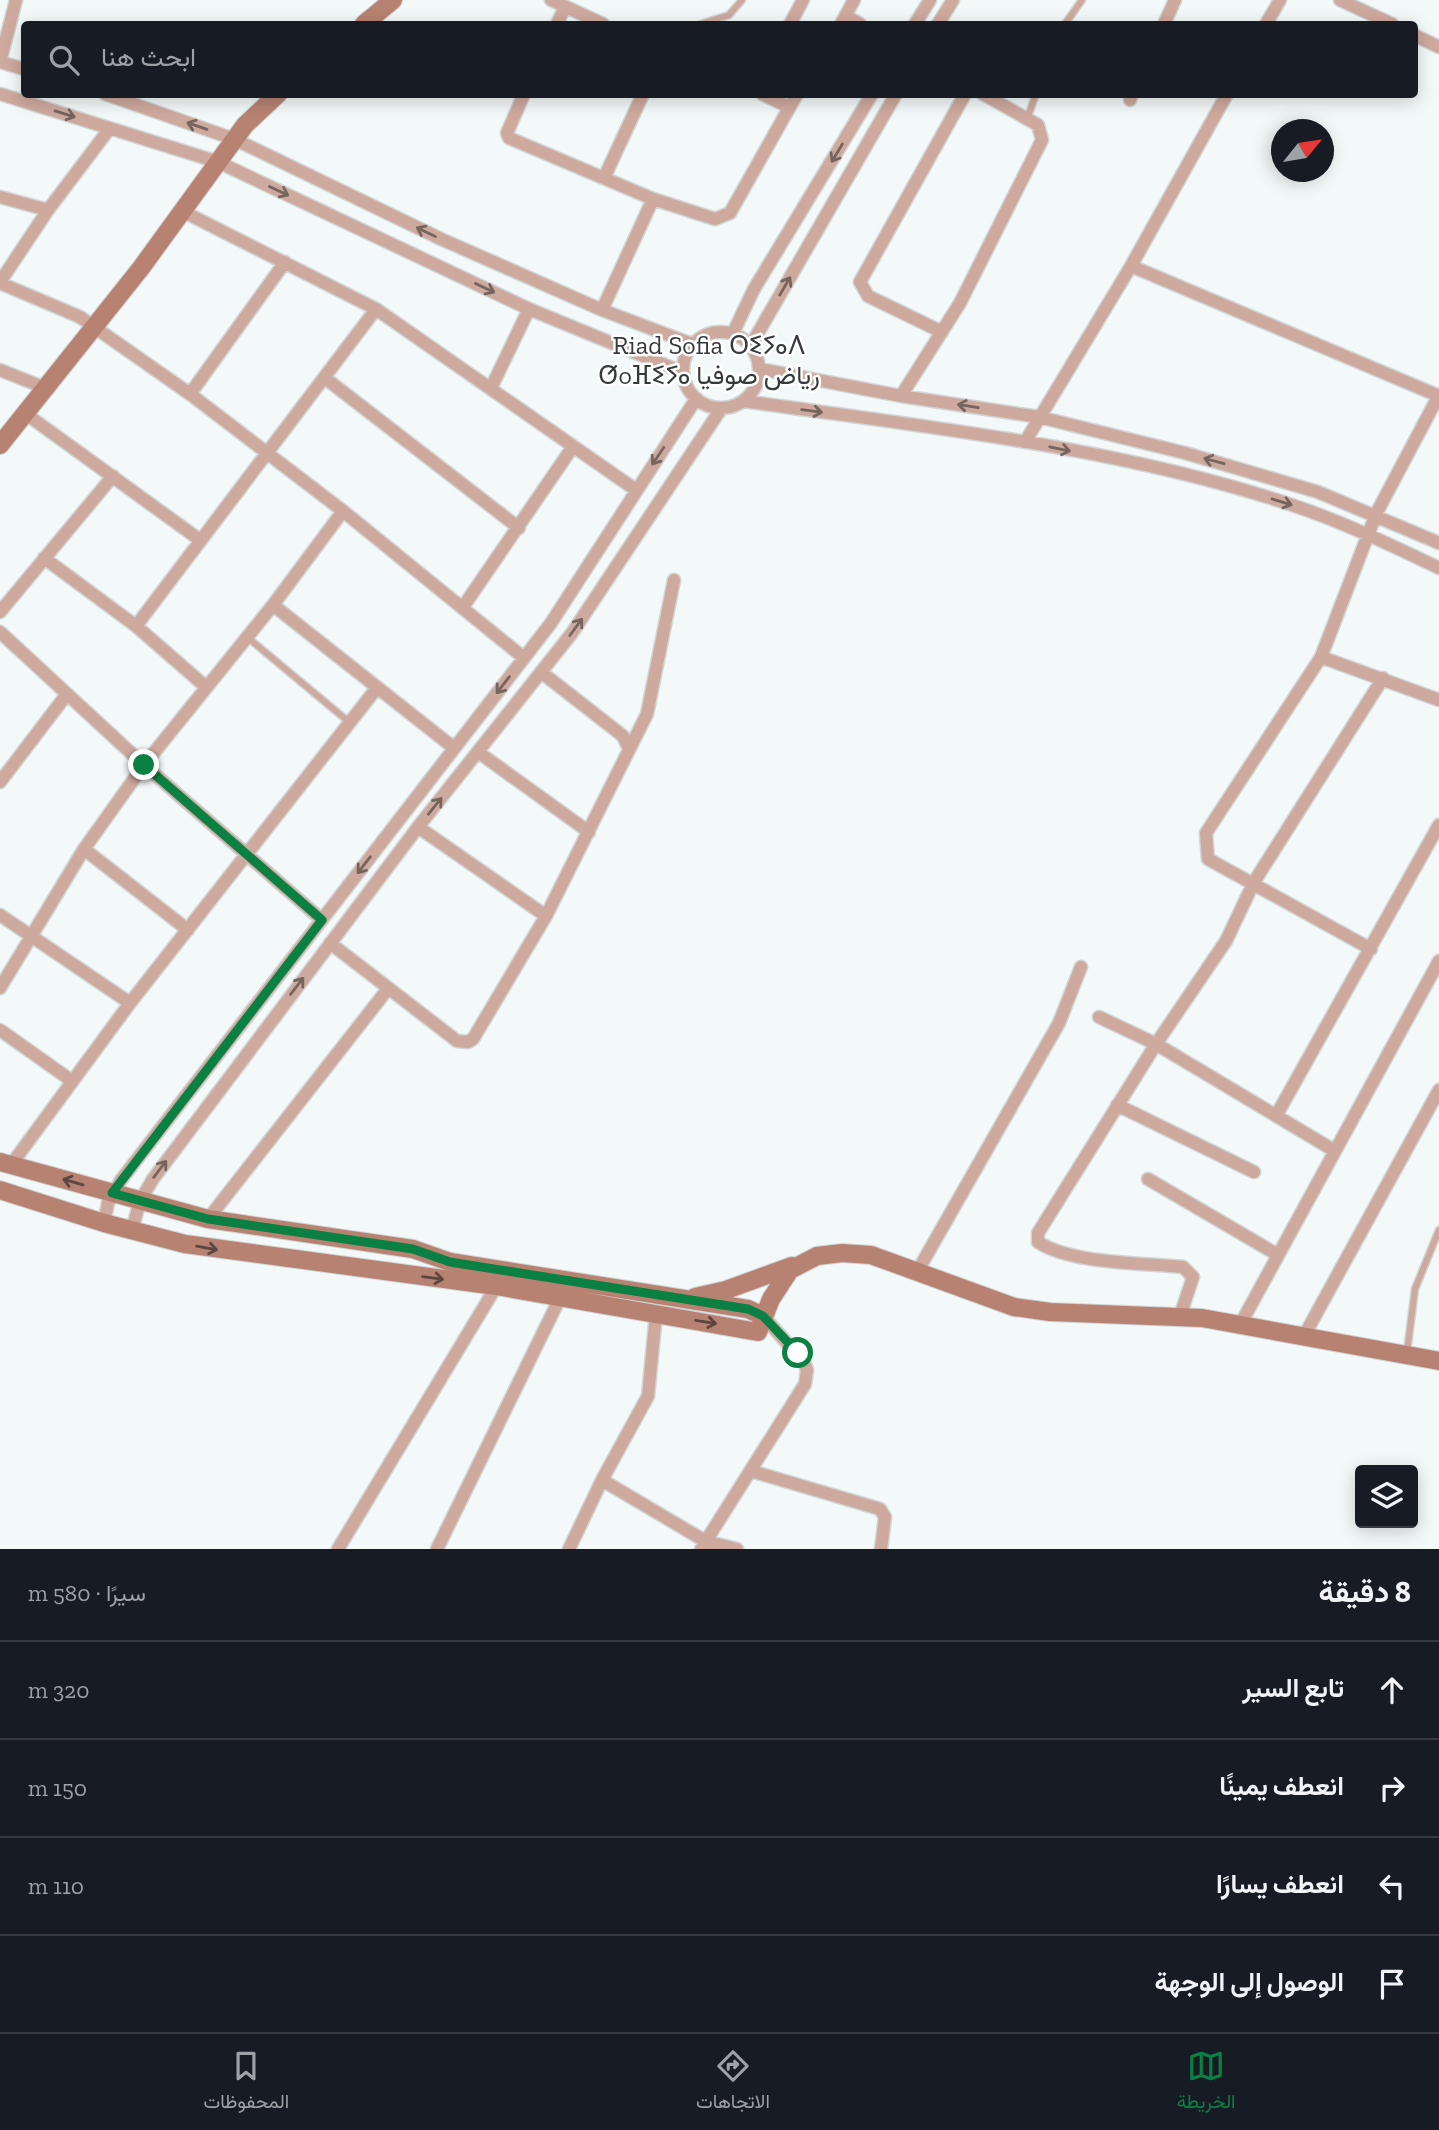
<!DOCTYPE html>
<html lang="ar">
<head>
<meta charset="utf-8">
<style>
	body { margin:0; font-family:"Zilla Slab",Vazirmatn,"Noto Sans Tifinagh",serif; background:#242831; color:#f1f3f6; direction:rtl }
	.controls { position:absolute; right:21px; bottom:21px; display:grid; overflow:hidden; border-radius:7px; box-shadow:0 4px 18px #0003 }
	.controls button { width:63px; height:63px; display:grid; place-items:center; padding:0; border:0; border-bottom:2px solid #363941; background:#171b24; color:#f1f3f6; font:35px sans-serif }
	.compass { position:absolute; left:1271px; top:119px; width:63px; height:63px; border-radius:50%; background:#171b24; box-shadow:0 4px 18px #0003; rotate:60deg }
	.stop { position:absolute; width:21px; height:21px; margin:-16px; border:5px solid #0b8043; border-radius:50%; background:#fff }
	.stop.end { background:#0b8043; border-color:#fff; box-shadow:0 2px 7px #0008 }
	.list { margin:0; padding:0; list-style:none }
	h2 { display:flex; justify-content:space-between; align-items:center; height:91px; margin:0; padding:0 28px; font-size:30px }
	h2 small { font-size:23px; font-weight:400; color:#9ea1a6 }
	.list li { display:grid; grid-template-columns:46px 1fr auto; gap:21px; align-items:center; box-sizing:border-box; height:98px; padding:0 28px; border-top:2px solid #363941 }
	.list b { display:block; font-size:26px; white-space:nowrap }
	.list em { font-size:23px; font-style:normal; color:#9ea1a6 }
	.icon { flex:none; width:38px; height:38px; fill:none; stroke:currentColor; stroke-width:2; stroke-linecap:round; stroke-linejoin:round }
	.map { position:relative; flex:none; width:1439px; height:1549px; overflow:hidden; direction:ltr }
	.search { position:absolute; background:#171b24; box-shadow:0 4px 18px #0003; left:21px; right:21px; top:21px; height:77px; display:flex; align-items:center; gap:18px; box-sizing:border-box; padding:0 24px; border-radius:7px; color:#9ea1a6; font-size:26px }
	.sheet { height:483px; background:#171b24 }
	nav { display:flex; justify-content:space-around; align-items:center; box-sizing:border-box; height:98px; border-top:2px solid #363941; background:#171b24; font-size:19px; color:#9ea1a6 }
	nav a { display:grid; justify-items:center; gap:4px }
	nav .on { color:#0b8043 }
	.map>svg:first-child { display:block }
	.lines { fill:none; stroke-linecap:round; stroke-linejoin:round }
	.lane-casing { stroke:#d1d5d6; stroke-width:9 }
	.street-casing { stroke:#d1d5d6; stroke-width:15 }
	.secondary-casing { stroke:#d1d5d6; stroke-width:20 }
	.lane { stroke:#cea99e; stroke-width:6 }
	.street { stroke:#cea99e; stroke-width:12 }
	.secondary { stroke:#b88272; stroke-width:18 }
	.oneway { stroke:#76645e }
	.oneway2 { stroke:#5b4640 }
	.route { stroke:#0b8043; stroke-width:9 }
	.labels { text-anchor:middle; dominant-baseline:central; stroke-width:5; stroke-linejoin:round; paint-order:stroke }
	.neighbourhood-label { font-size:26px; fill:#363a3b; stroke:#fff }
</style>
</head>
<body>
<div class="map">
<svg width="1439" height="1549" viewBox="0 0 1439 1549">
	<rect width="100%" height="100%" fill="#f3f8f9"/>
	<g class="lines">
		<g class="lane-casing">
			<path id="lane" d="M701 24 729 15 742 0
				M1065 24 1082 0
				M1027 119 1036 94
				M247 637 349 722
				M1407 1352 1415 1289 1439 1230"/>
		</g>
		<g class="street-casing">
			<path id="street" d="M551 0 603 24
				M1340 0 1392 24
				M846 16 860 24
				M557 24 565 7
				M790 24 803 0
				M841 24 854 0
				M915 24 930 0
				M938 24 953 0
				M1164 24 1175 0
				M1266 24 1280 0
				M1414 35 1439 47
				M0 62 16 0
				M0 62 24 69
				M0 94 218 162 529 309 682 372
				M105 94 234 139 441 239 602 310 692 344
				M524 94 507 133 509 138 653 199 715 219 730 213 797 94
				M762 94 789 107
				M1130 100 1132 94
				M604 178 643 94
				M0 197 48 210
				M184 212 376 309 636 490
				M1131 266 1439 396
				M0 282 48 210 110 128
				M0 283 80 317 190 394 343 511 524 658
				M602 310 653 199
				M683 370a38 38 0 1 1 76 0a38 38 0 1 1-76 0Z
				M942 332 868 296 860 282 965 94
				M733 333 754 289 872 94
				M751 345 896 94
				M760 369 901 396 1039 417 1185 453 1318 492 1439 543
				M0 370 48 389
				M325 378 519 528
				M491 388 529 309
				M190 394 285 262
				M901 396 960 303 1042 140 1038 125 983 94
				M744 401C924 427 1120 447 1292 505 1343 522 1391 545 1439 568
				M26 414 200 540
				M1025 442 1131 266 1227 94
				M44 558 136 626 206 687
				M273 605 454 748
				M463 607 572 448
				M0 612 113 476
				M136 626 376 309
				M0 632 144 765 322 920
				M1321 657 1439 700
				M541 672 623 736 629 749
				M478 752 589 832
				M0 782 67 694
				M418 827 546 916
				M84 849 188 930
				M0 915 130 1003
				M330 943 457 1041 468 1042 473 1039 546 916 647 714 674 580
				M1371 949 1208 859 1206 833 1321 657 1376 514 1439 395
				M0 988 84 849 144 765 273 605 343 511
				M1099 1017 1156 1044 1038 1233V1242C1071 1264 1143 1263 1183 1267L1193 1277 1180 1316
				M0 1030 72 1081
				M1117 1105 1254 1172
				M1276 1116 1439 825
				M1335 1151 1156 1044 1226 941 1254 882 1383 678
				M11 1165 130 1003 376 689
				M1148 1179 1278 1255
				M208 1219 387 990
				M104 1223 108 1203 121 1180 551 623 696 399
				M132 1230 140 1201 153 1179 418 827 572 633 721 409
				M917 1272 1059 1023 1081 967
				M1240 1325 1439 961
				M1304 1336 1439 1090
				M751 1471 880 1509 885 1517 881 1549
				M602 1480 705 1541 737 1549
				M338 1549 499 1282
				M437 1549 560 1298
				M569 1549 602 1480 648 1396 656 1314
				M701 1549 805 1384 807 1370 804 1362 763 1316"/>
		</g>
		<g class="secondary-casing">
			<path id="secondary" d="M364 24 393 0
				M0 445 141 268 245 125 278 94
				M0 1162 208 1219 413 1249 450 1262 748 1309 763 1316
				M0 1190 104 1223 185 1244 496 1286 758 1332 771 1299 790 1270 817 1256 842 1253 871 1255 1014 1307 1050 1312 1202 1318 1439 1361
				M695 1297 726 1290 792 1266"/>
		</g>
		<use href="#lane" class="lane"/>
		<use href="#street" class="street"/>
		<use href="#secondary" class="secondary"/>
	</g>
	<defs><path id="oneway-shaft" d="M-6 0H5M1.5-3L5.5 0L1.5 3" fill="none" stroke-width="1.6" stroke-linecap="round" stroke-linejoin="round" transform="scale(1.75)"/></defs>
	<g class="oneway">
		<use href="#oneway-shaft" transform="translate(65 114) rotate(17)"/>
		<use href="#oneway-shaft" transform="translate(197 126) rotate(-161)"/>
		<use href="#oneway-shaft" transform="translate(837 153) rotate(121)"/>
		<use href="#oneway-shaft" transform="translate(279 191) rotate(25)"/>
		<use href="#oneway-shaft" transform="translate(426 232) rotate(-154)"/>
		<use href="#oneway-shaft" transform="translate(785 286) rotate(-60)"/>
		<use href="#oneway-shaft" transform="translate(485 288) rotate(25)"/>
		<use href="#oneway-shaft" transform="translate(968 406) rotate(-171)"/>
		<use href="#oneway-shaft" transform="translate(812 411) rotate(8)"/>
		<use href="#oneway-shaft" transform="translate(1060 449) rotate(12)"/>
		<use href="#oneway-shaft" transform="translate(658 456) rotate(124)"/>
		<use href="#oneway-shaft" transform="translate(1214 461) rotate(-165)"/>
		<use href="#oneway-shaft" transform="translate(1282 502) rotate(17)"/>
		<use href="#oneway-shaft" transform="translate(576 627) rotate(-54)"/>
		<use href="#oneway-shaft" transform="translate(503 685) rotate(128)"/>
		<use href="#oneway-shaft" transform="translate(435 806) rotate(-51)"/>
		<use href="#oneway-shaft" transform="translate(364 865) rotate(128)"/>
		<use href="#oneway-shaft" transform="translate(297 986) rotate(-52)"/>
		<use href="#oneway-shaft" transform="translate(160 1169) rotate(-53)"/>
	</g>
	<g class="oneway2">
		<use href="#oneway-shaft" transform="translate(73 1182) rotate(-164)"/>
		<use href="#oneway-shaft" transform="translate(207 1248) rotate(10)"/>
		<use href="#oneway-shaft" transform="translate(433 1278) rotate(7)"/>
		<use href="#oneway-shaft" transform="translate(706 1322) rotate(9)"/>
	</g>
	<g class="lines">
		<path class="route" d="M144 765 322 920 112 1193 208 1219 413 1249 450 1262 748 1309 763 1316 798 1353"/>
	</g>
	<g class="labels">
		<g class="neighbourhood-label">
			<text x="709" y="345">Riad Sofia ⵔⵉⵢⴰⴷ<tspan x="709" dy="30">ⵚoⴼⵉⵢⴰ رياض صوفيا</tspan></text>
		</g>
	</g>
</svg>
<div class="controls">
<button><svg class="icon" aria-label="layers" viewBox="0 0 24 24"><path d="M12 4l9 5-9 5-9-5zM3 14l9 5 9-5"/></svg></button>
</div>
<svg class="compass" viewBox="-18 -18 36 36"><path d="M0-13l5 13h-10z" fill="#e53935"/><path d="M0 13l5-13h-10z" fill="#9ea1a6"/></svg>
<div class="stop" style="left:798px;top:1353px"></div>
<div class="stop end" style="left:144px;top:765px"></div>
<div class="search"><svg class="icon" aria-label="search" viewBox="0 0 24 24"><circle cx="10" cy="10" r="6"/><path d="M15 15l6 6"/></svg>ابحث هنا</div>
</div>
<section class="sheet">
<h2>8 دقيقة<small>سيرًا · 580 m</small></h2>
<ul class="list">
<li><svg class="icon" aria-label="ahead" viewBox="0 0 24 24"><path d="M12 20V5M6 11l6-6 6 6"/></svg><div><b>تابع السير</b></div><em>320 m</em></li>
<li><svg class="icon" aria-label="right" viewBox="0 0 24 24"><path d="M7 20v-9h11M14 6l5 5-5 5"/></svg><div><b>انعطف يمينًا</b></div><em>150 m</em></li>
<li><svg class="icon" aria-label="left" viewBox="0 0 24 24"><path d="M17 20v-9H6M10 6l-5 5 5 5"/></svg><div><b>انعطف يسارًا</b></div><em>110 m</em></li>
<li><svg class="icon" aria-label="arrive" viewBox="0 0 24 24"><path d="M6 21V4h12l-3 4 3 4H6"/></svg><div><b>الوصول إلى الوجهة</b></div></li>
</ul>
</section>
<nav>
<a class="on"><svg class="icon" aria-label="map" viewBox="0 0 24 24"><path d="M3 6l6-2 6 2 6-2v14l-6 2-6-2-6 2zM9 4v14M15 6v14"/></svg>الخريطة</a>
<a><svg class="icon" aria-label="directions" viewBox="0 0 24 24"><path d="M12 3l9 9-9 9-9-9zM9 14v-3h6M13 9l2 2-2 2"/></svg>الاتجاهات</a>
<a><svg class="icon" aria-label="saved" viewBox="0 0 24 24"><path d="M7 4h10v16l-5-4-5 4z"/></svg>المحفوظات</a>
</nav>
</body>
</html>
